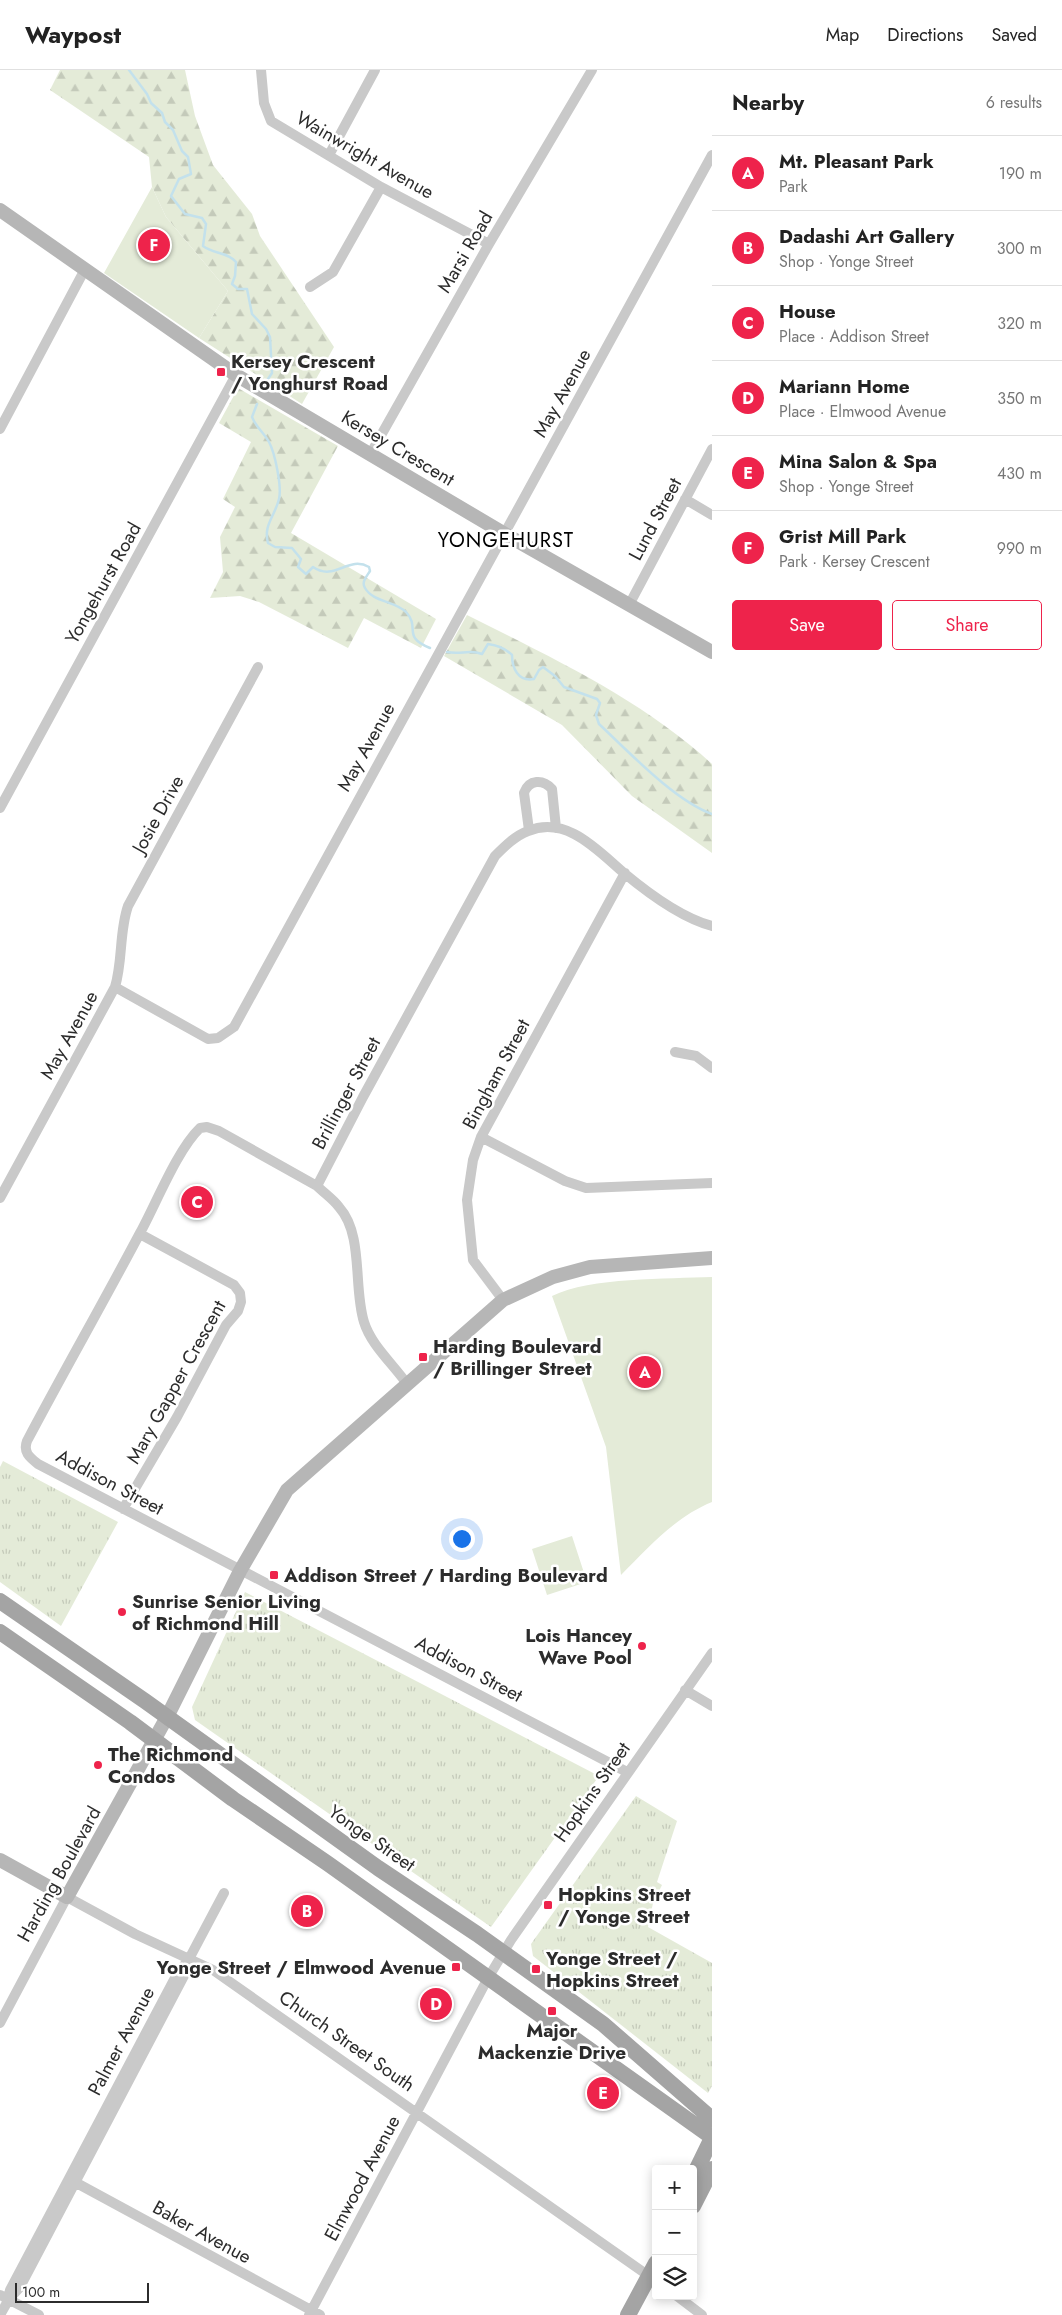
<!DOCTYPE html>
<html lang="en">
<head>
<meta charset="utf-8">
<style>
	body { margin:0; font-family:Jost,sans-serif; background:#f6f6f6; color:#222 }
	.controls { position:absolute; right:15px; bottom:15px; display:grid; overflow:hidden; border-radius:5px; box-shadow:0 2px 12px #0003 }
	.controls button { width:45px; height:45px; display:grid; place-items:center; padding:0; border:0; border-bottom:1px solid #e0e0e0; background:#fff; color:#222; font:25px sans-serif }
	.scale { position:absolute; left:15px; bottom:12px; width:134px; box-sizing:border-box; padding-left:5px; border:2px solid #2c2c2c; border-top:0; font-size:14px; line-height:18px; white-space:nowrap; color:#2c2c2c; -webkit-text-stroke:4px #fff; paint-order:stroke }
	.you { position:absolute; left:461px; top:1468px; width:18px; height:18px; margin:-12px; border:4px solid #fff; border-radius:50%; background:#1a73e8; box-shadow:0 0 0 8px #1a73e833 }
	.badge { display:grid; place-items:center; width:32px; height:32px; border-radius:50%; background:#ee234b; color:#fff; font-size:16px; font-weight:700 }
	.pin { position:absolute; translate:-50% -50%; border:2px solid #fff; box-shadow:0 1px 5px #0006 }
	.list { margin:0; padding:0; list-style:none }
	h2 { display:flex; justify-content:space-between; align-items:center; height:65px; margin:0; padding:0 20px; font-size:21px }
	h2 small { font-size:16px; font-weight:400; color:#767676 }
	.list li { display:grid; grid-template-columns:32px 1fr auto; gap:15px; align-items:center; box-sizing:border-box; height:75px; padding:0 20px; border-top:1px solid #e0e0e0 }
	.list b { display:block; font-size:19px; white-space:nowrap }
	.list p { margin:0; font-size:16px; white-space:nowrap; color:#767676 }
	.list em { font-size:16px; font-style:normal; color:#767676 }
	.actions { display:flex; gap:10px; padding:15px 20px }
	.actions a { flex:1; padding:11px 0; border:1px solid #ee234b; border-radius:5px; text-align:center; font-size:18px; color:#ee234b }
	.actions .main { background:#ee234b; color:#fff }
	.icon { flex:none; width:28px; height:28px; fill:none; stroke:currentColor; stroke-width:2; stroke-linecap:round; stroke-linejoin:round }
	.map { position:relative; flex:none; width:712px; height:2245px; overflow:hidden }
	header { display:flex; align-items:center; gap:30px; box-sizing:border-box; height:70px; padding:0 25px; background:#fff; border-bottom:1px solid #e0e0e0 }
	header strong { font-size:24px }
	nav { display:flex; gap:28px; margin-inline-start:auto; font-size:18px }
	main { display:flex }
	aside { flex:1; background:#fff }
	.map>svg:first-child { display:block }
	.grass { fill:url(#grass-tufts) }
	.forest { fill:url(#forest-firs) }
	.green { fill:#e4ebd8 }
	.lines { fill:none; stroke-linecap:round; stroke-linejoin:round }
	.stream { stroke:#c3e1ec; stroke-width:2.5 }
	.street { stroke:#c9c9c9; stroke-width:10 }
	.secondary { stroke:#b6b6b6; stroke-width:14 }
	.primary { stroke:#a4a4a4; stroke-width:16 }
	.poi-dot { fill:#ee234b; stroke:#fff; stroke-width:2 }
	.labels { text-anchor:middle; dominant-baseline:central; stroke-width:5; stroke-linejoin:round; paint-order:stroke }
	.street-label { font-size:19px; fill:#2c2c2c; stroke:#fff }
	.poi-label { font-size:19px; font-weight:bold; fill:#2c2c2c; stroke:#fff; text-anchor:start }
	.neighbourhood-label { font-size:20px; letter-spacing:1px; fill:#000; stroke:#fff }
</style>
</head>
<body>
<header>
<strong>Waypost</strong>
<nav><a>Map</a><a>Directions</a><a>Saved</a></nav>
</header>
<main>
<div class="map">
<svg width="712" height="2245" viewBox="0 0 712 2245">
	<defs>
		<pattern id="grass-tufts" width="24" height="20" patternUnits="userSpaceOnUse" patternTransform="scale(1.25)"><rect width="24" height="20" fill="#e4ebd8"/><path d="M3 7l-1-3M5 7V3M7 7l1-3M15 17l-1-3M17 17v-4M19 17l1-3" fill="none" stroke="#c4caba"/></pattern>
		<pattern id="forest-firs" width="22" height="20" patternUnits="userSpaceOnUse" patternTransform="scale(1.25)"><rect width="22" height="20" fill="#e4ebd8"/><path d="M5 1l3.5 6h-7zM16 11l3.5 6h-7z" fill="#c4caba"/></pattern>
	</defs>
	<rect width="100%" height="100%" fill="#fff"/>
	<path class="grass" d="M3 1391 118 1452 61 1556 0 1512V1397Z
		M245 1522 599 1706 491 1857 195 1650 192 1637Z
		M636 1726 677 1751 657 1812 662 1815 653 1833 648 1857 712 1893V2016L708 2023 533 1886 531 1874Z"/>
	<path class="forest" d="M60 0H185L195 46 213 95 252 144 260 166 334 277 302 334 199 268 228 221 166 147 152 117 149 87 50 20Z
		M238 318 338 376 291 463 436 549 421 578 364 548 348 578 259 532 240 526 210 528 223 502 220 467 235 437 223 429 251 372 219 353Z
		M467 545C552 588 641 629 712 694V783L632 726 562 655 444 586Z"/>
	<path class="green" d="M152 117 166 147 228 221 199 268 104 203Z
		M712 1207V1432C675 1447 649 1477 621 1505L606 1377 552 1226C591 1207 667 1209 712 1207Z
		M572 1466 587 1512 547 1525 532 1479Z"/>
	<g class="lines">
		<path class="stream" d="M129 0 147 24 151 33 162 43 165 52 173 60 182 81 188 87 191 104 179 109 171 126 185 144 202 148 206 154 203 176C213 184 228 182 236 192L235 206 232 214 238 219H247L252 244 266 259 270 267 272 303 266 312
			M257 334 252 347C256 357 264 363 269 372 275 383 282 417 279 429 275 446 263 455 268 473L275 477 292 478 301 489 298 497 306 504 313 497C335 512 348 485 369 497L370 501C367 506 361 512 365 518 373 532 395 531 406 542 421 558 401 566 430 578
			M447 582C460 585 470 579 482 584L488 574C496 575 506 579 512 585 512 598 518 612 534 609L539 600 543 597 555 606 564 617 597 629 600 633 596 645 599 654C629 682 675 731 712 744"/>
		<path class="street" d="M261 0 264 33 271 51 381 117 489 174
			M329 85 375 0
			M310 217 333 202 381 117
			M0 359 84 201
			M371 383 489 174 592 0
			M685 429 712 445
			M629 535 712 379
			M0 738 236 305
			M529 760 524 723C529 709 543 709 552 719L556 758
			M115 917 208 969 218 968 234 957 712 85
			M675 982 696 986 712 998
			M481 1067 565 1111 586 1118 712 1113
			M317 1116 219 1061 207 1057 200 1058C177 1080 156 1134 140 1163 103 1233 64 1301 27 1371 23 1382 29 1387 38 1394L627 1702
			M0 1128 115 917C123 890 119 862 128 836L258 597
			M503 1230 473 1190 467 1130 473 1090 481 1067 625 803
			M407 1314C393 1294 371 1275 364 1252 353 1217 364 1165 339 1137 333 1129 324 1123 317 1116L363 1027 495 786C505 776 515 766 528 761 567 745 598 781 624 803 648 823 682 848 712 856
			M123 1439 177 1347 226 1255 238 1241 241 1232 240 1223 234 1215 140 1164
			M685 1620 712 1636
			M0 1953 67 1827 135 1864 213 1900 656 2211
			M71 2110 320 2245
			M0 2225 39 2245
			M9 2225 10 2220 177 1904 185 1894
			M677 2226 702 2245
			M0 2245 9 2229 20 2217 185 1904 189 1889 224 1823
			M309 2245 488 1908 511 1870 712 1583"/>
		<path class="secondary" d="M0 140 236 305 505 464 712 582
			M0 1790 67 1827 167 1647 240 1501 287 1420 503 1230 553 1207 590 1197 712 1188"/>
		<path class="primary" d="M0 1531 145 1631 378 1798 477 1864 603 1954 712 2049
			M0 1562 130 1652 233 1729 327 1793 712 2067
			M693 2107 712 2068
			M693 2136 712 2099
			M628 2245 656 2193"/>
	</g>
	<g class="poi-dot">
		<rect x="216" y="297" width="10" height="10" rx="2.5"/>
		<rect x="418" y="1282" width="10" height="10" rx="2.5"/>
		<rect x="269" y="1500" width="10" height="10" rx="2.5"/>
		<circle cx="122" cy="1542" r="5"/>
		<circle cx="642" cy="1576" r="5"/>
		<circle cx="98" cy="1695" r="5"/>
		<rect x="543" y="1830" width="10" height="10" rx="2.5"/>
		<rect x="451" y="1892" width="10" height="10" rx="2.5"/>
		<rect x="531" y="1894" width="10" height="10" rx="2.5"/>
		<rect x="547" y="1936" width="10" height="10" rx="2.5"/>
	</g>
	<g class="labels">
		<g class="street-label">
			<text transform="translate(365 85) rotate(30)">Wainwright Avenue</text>
			<text transform="translate(465 182) rotate(-60)">Marsi Road</text>
			<text transform="translate(562 323) rotate(-61)">May Avenue</text>
			<text transform="translate(398 378) rotate(31)">Kersey Crescent</text>
			<text transform="translate(655 449) rotate(-62)">Lund Street</text>
			<text transform="translate(103 513) rotate(-61)">Yongehurst Road</text>
			<text transform="translate(366 677) rotate(-61)">May Avenue</text>
			<text transform="translate(158 744) rotate(-61)">Josie Drive</text>
			<text transform="translate(69 965) rotate(-61)">May Avenue</text>
			<text transform="translate(496 1004) rotate(-62)">Bingham Street</text>
			<text transform="translate(346 1023) rotate(-62)">Brillinger Street</text>
			<text transform="translate(176 1312) rotate(-61)">Mary Gapper Crescent</text>
			<text transform="translate(110 1412) rotate(28)">Addison Street</text>
			<text transform="translate(469 1599) rotate(28)">Addison Street</text>
			<text transform="translate(592 1722) rotate(-55)">Hopkins Street</text>
			<text transform="translate(372 1768) rotate(35)">Yonge Street</text>
			<text transform="translate(59 1804) rotate(-61)">Harding Boulevard</text>
			<text transform="translate(121 1971) rotate(-62)">Palmer Avenue</text>
			<text transform="translate(347 1971) rotate(35)">Church Street South</text>
			<text transform="translate(362 2108) rotate(-62)">Elmwood Avenue</text>
			<text transform="translate(202 2162) rotate(29)">Baker Avenue</text>
		</g>
		<g class="poi-label">
			<text x="231" y="291">Kersey Crescent<tspan x="231" dy="22">/ Yonghurst Road</tspan></text>
			<text x="433" y="1276">Harding Boulevard<tspan x="433" dy="22">/ Brillinger Street</tspan></text>
			<text x="284" y="1505">Addison Street / Harding Boulevard</text>
			<text x="132" y="1531">Sunrise Senior Living<tspan x="132" dy="22">of Richmond Hill</tspan></text>
			<text x="632" y="1565" text-anchor="end">Lois Hancey<tspan x="632" dy="22">Wave Pool</tspan></text>
			<text x="108" y="1684">The Richmond<tspan x="108" dy="22">Condos</tspan></text>
			<text x="558" y="1824">Hopkins Street<tspan x="558" dy="22">/ Yonge Street</tspan></text>
			<text x="546" y="1888">Yonge Street /<tspan x="546" dy="22">Hopkins Street</tspan></text>
			<text x="446" y="1897" text-anchor="end">Yonge Street / Elmwood Avenue</text>
			<text x="552" y="1960" text-anchor="middle">Major<tspan x="552" dy="22">Mackenzie Drive</tspan></text>
		</g>
		<g class="neighbourhood-label">
			<text x="506" y="470">YONGEHURST</text>
		</g>
	</g>
</svg>
<div class="controls">
<button>+</button>
<button>−</button>
<button><svg class="icon" aria-label="layers" viewBox="0 0 24 24"><path d="M12 4l9 5-9 5-9-5zM3 14l9 5 9-5"/></svg></button>
</div>
<div class="scale">100 m</div>
<div class="you"></div>
<div class="pin badge" style="left:645px;top:1302px">A</div>
<div class="pin badge" style="left:307px;top:1841px">B</div>
<div class="pin badge" style="left:197px;top:1132px">C</div>
<div class="pin badge" style="left:436px;top:1934px">D</div>
<div class="pin badge" style="left:603px;top:2023px">E</div>
<div class="pin badge" style="left:154px;top:175px">F</div>
</div>
<aside>
<h2>Nearby<small>6 results</small></h2>
<ul class="list">
<li><span class="badge">A</span><div><b>Mt. Pleasant Park</b><p>Park</p></div><em>190 m</em></li>
<li><span class="badge">B</span><div><b>Dadashi Art Gallery</b><p>Shop · Yonge Street</p></div><em>300 m</em></li>
<li><span class="badge">C</span><div><b>House</b><p>Place · Addison Street</p></div><em>320 m</em></li>
<li><span class="badge">D</span><div><b>Mariann Home</b><p>Place · Elmwood Avenue</p></div><em>350 m</em></li>
<li><span class="badge">E</span><div><b>Mina Salon &amp; Spa</b><p>Shop · Yonge Street</p></div><em>430 m</em></li>
<li><span class="badge">F</span><div><b>Grist Mill Park</b><p>Park · Kersey Crescent</p></div><em>990 m</em></li>
</ul>
<div class="actions"><a class="main">Save</a><a>Share</a></div>
</aside>
</main>
</body>
</html>
